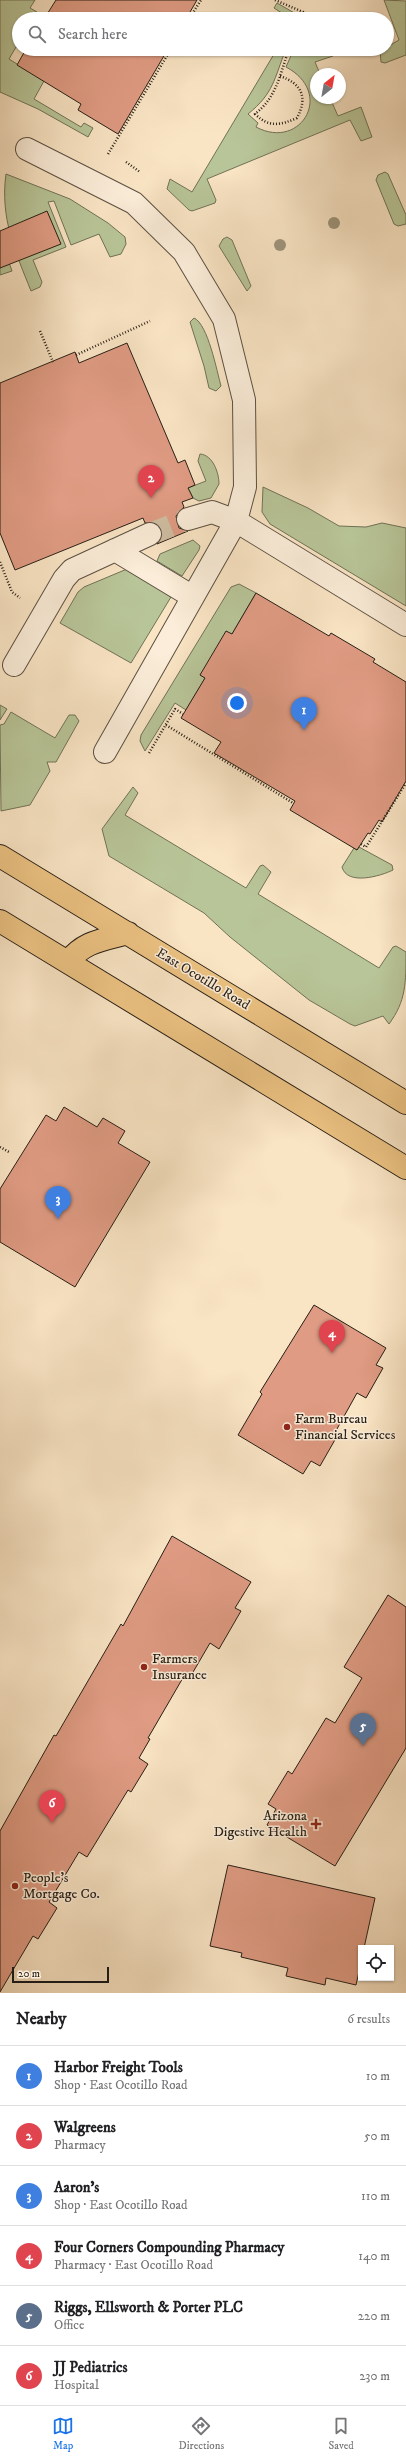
<!DOCTYPE html>
<html lang="en">
<head>
<meta charset="utf-8">
<style>
	body { margin:0; font-family:"IM FELL DW Pica",serif; background:#f6f6f6; color:#202124 }
	.controls { position:absolute; right:12px; bottom:12px; display:grid; overflow:hidden; border-radius:0px; box-shadow:0 1px 3px #0004 }
	.controls button { width:36px; height:36px; display:grid; place-items:center; padding:0; border:0; border-bottom:1px solid #e0e0e0; background:#fff; color:#202124; font:20px sans-serif }
	.compass { position:absolute; left:310px; top:68px; width:36px; height:36px; border-radius:50%; background:#fff; box-shadow:0 1px 3px #0004; rotate:31deg }
	.scale { position:absolute; left:12px; bottom:10px; width:97px; box-sizing:border-box; padding-left:4px; border:2px solid #271f16; border-top:0; font-size:11px; line-height:14px; white-space:nowrap; color:#271f16; -webkit-text-stroke:3px #fbedd9; paint-order:stroke }
	.you { position:absolute; left:237px; top:703px; width:14px; height:14px; margin:-10px; border:3px solid #fff; border-radius:50%; background:#1a73e8; box-shadow:0 0 0 6px #1a73e833 }
	.badge { display:grid; place-items:center; width:26px; height:26px; border-radius:50%; background:#1a73e8; color:#fff; font-size:13px; font-weight:700 }
	.pin { position:absolute; translate:-50% -33px; filter:drop-shadow(0 1px 2px #0008) }
	.pin::after { content:''; position:absolute; top:21px; width:14px; height:12px; background:inherit; clip-path:polygon(0 0,100% 0,50% 100%) }
	.list { margin:0; padding:0; list-style:none }
	h2 { display:flex; justify-content:space-between; align-items:center; height:52px; margin:0; padding:0 16px; font-size:17px }
	h2 small { font-size:13px; font-weight:400; color:#757577 }
	.list li { display:grid; grid-template-columns:26px 1fr auto; gap:12px; align-items:center; box-sizing:border-box; height:60px; padding:0 16px; border-top:1px solid #e0e0e0 }
	.list b { display:block; font-size:15px; white-space:nowrap }
	.list p { margin:0; font-size:13px; white-space:nowrap; color:#757577 }
	.list em { font-size:13px; font-style:normal; color:#757577 }
	.icon { flex:none; width:22px; height:22px; fill:none; stroke:currentColor; stroke-width:2; stroke-linecap:round; stroke-linejoin:round }
	.map { position:relative; flex:none; width:406px; height:1993px; overflow:hidden }
	.search { position:absolute; background:#fff; box-shadow:0 1px 3px #0004; left:12px; right:12px; top:12px; height:44px; display:flex; align-items:center; gap:10px; box-sizing:border-box; padding:0 14px; border-radius:22px; color:#757577; font-size:15px }
	.sheet { height:412px; background:#fff }
	nav { display:flex; justify-content:space-around; align-items:center; box-sizing:border-box; height:56px; border-top:1px solid #e0e0e0; background:#fff; font-size:11px; color:#757577 }
	nav a { display:grid; justify-items:center; gap:2px }
	nav .on { color:#1a73e8 }
	.map>svg:first-child { display:block }
	.green { fill:#b8c598; stroke:#707257 }
	.building { fill:#df9b83; stroke:#271f16 }
	.lines { fill:none; stroke-linecap:round; stroke-linejoin:round }
	.minor-tunnel { stroke:#cfbda1; stroke-width:22; stroke-dasharray:22 11; stroke-linecap:butt }
	.minor-casing { stroke:#5c5042; stroke-width:24 }
	.major-casing { stroke:#271f16; stroke-width:24 }
	.path { stroke:#271f16; stroke-width:2.5; stroke-dasharray:1 2; stroke-linecap:butt }
	.minor { stroke:#fbedd9; stroke-width:22 }
	.major { stroke:#ecc282; stroke-width:22 }
	.tree { fill:#9d937a }
	.poi-dot { fill:#8f2418; stroke:#fbedd9; stroke-width:1.5 }
	.labels { text-anchor:middle; dominant-baseline:central; stroke-width:3; stroke-linejoin:round; paint-order:stroke }
	.street-label { font-size:14px; fill:#271f16; stroke:#fbedd9 }
	.poi-label { font-size:14px; fill:#271f16; stroke:#fbedd9; text-anchor:start }
</style>
</head>
<body>
<div class="map">
<svg width="406" height="1993" viewBox="0 0 406 1993">
	<rect width="100%" height="100%" fill="#f9e4c4"/>
	<filter id="stains"><feTurbulence type="fractalNoise" baseFrequency=".005" numOctaves="4"/><feColorMatrix values="0 0 0 0 .2 0 0 0 0 .09 0 0 0 0 .02 0 0 0 .5 -.17"/></filter>
	<radialGradient id="worn" r=".72"><stop offset=".6" stop-color="#630" stop-opacity="0"/><stop offset="1" stop-color="#630" stop-opacity=".3"/></radialGradient>
	<path class="green" d="M0 0H35L30 8 37 12 32 19H19V42L9 59 44 81 34 99 81 127 84 123 93 128 88 137 38 109 0 92Z
		M384 0 406 1V55L385 63 381 62 380 50 387 49V47L399 40Z
		M277 3 298 15 297 19H291L274 8Z
		M277 49H286C274 79 274 93 248 114L258 123 256 127C301 151 335 93 286 67L294 49H331L334 51 333 56 315 62 320 74H316V98H330L338 116 361 107 372 137 361 141 350 120 207 179 216 200 215 203 192 211 189 210 167 189 170 179 192 192Z
		M385 172 388 174 406 215V224L398 226 394 224 376 180 378 175Z
		M6 174 70 199 108 223 125 237 126 244 121 254 110 257 99 234 71 245 54 201 48 202 66 247 33 260 42 282 40 287 31 291C15 251 0 218 6 174Z
		M227 237 232 240 251 286 247 291 219 246 223 239Z
		M0 238 12 271 0 275Z
		M194 318C208 324 217 372 221 386L216 391 209 388 204 366 190 322Z
		M200 454C213 455 219 473 219 484L211 498 199 501 193 498 188 488 206 481 198 461Z
		M263 487 308 508 339 526 366 527 382 523 406 528V606L270 524 262 512Z
		M193 540 200 546 199 550 182 576 157 561 160 554Z
		M127 569 171 597 131 663 60 623 78 592 84 587Z
		M239 584 256 593 232 634 200 675 205 678 186 710 175 703 145 751 140 741 141 735 231 587Z
		M0 705 7 709 0 720Z
		M11 712 55 738 69 715H75L79 721 56 762H47L50 771 30 805 1 811 0 725 4 724Z
		M133 787 138 793 125 815 246 888 260 866 263 865 271 872 258 894 379 968 393 947 396 946 406 952C406 983 406 1001 389 1024L383 1016 355 1026 350 1024 309 1000 230 937 204 913 109 856 102 829Z
		M359 847 392 865 393 870C381 876 347 886 342 867L354 848 357 850Z"/>
	<path class="building" d="M56 0H197L186 19H44Z
		M26 49H168L118 134 78 110 81 104 17 65Z
		M47 211 61 244 0 268V231Z
		M127 343 178 463 185 460 195 485 188 488 193 498 182 502 184 507 176 516 179 528 188 531 157 544 162 536 161 528 157 524 145 523 143 518 15 570 0 533V383L75 352 79 363Z
		M256 593 329 636 331 633 375 659 373 662 406 682V781L382 822 379 820 370 834 368 833 357 850 290 810 295 801 214 753 221 742 181 718 205 678 200 675 226 631 232 634Z
		M64 1107 97 1127 103 1118 125 1131 118 1143 150 1162 75 1287 0 1242V1189L46 1115 56 1121Z
		M314 1305 386 1348 376 1365 383 1368 366 1398 357 1393 333 1436 336 1438 320 1466 311 1461 303 1474 238 1435 262 1394 260 1392Z
		M172 1536 251 1582 235 1608 241 1611 219 1649 210 1643 189 1679 184 1676 148 1738 150 1739 139 1758 148 1764 131 1792 128 1790 87 1857 79 1852 49 1902 57 1908 38 1939 33 1936 0 1992V1831L54 1735 56 1736 121 1624 123 1626Z
		M388 1595 406 1607V1748L335 1866 267 1825 276 1809 268 1804 288 1771 292 1774 326 1718 335 1723 362 1678 344 1667Z
		M228 1865 375 1898 364 1948H361V1963L356 1985 326 1978 325 1985 286 1976 288 1968 241 1957 242 1953 210 1946Z"/>
	<g class="lines">
		<path class="minor-tunnel" d="M150 534 188 519"/>
		<g class="minor-casing">
			<path id="minor" d="M27 149 134 203 184 252 224 319 244 400 245 487 236 521 105 752
				M188 519 212 512 236 521 406 625
				M115 550 193 597
				M14 665 64 579 72 570 150 534"/>
		</g>
		<g class="major-casing">
			<path id="major" d="M0 856 406 1103
				M0 921 406 1168
				M68 962C84 941 103 940 128 933"/>
		</g>
		<path class="path" d="M275 0 303 12 301 19
			M189 19 201 0
			M280 76C302 84 308 97 297 118 281 125 269 128 255 114 277 97 280 74 289 49
			M108 154 171 49
			M126 162 140 172
			M40 331 53 362
			M76 355 150 321
			M0 562 12 592 20 598
			M166 725 293 803
			M149 753 175 709 183 714
			M361 844 366 847 406 783
			M0 1147 9 1152"/>
		<use href="#minor" class="minor"/>
		<use href="#major" class="major"/>
	</g>
	<g class="tree">
		<circle cx="334" cy="223" r="6"/>
		<circle cx="280" cy="245" r="6"/>
	</g>
	<g class="poi-dot">
		<circle cx="287" cy="1427" r="4"/>
		<circle cx="144" cy="1667" r="4"/>
		<path d="M314 1818h4v4h4v4h-4v4h-4v-4h-4v-4h4z"/>
		<circle cx="15" cy="1886" r="4"/>
	</g>
	<g class="labels">
		<g class="street-label">
			<text transform="translate(203 979) rotate(31)">East Ocotillo Road</text>
		</g>
		<g class="poi-label">
			<text x="295" y="1419">Farm Bureau<tspan x="295" dy="16">Financial Services</tspan></text>
			<text x="152" y="1659">Farmers<tspan x="152" dy="16">Insurance</tspan></text>
			<text x="307" y="1816" text-anchor="end">Arizona<tspan x="307" dy="16">Digestive Health</tspan></text>
			<text x="23" y="1878">People's<tspan x="23" dy="16">Mortgage Co.</tspan></text>
		</g>
	</g>
	<rect width="100%" height="100%" filter="url(#stains)"/>
	<rect width="100%" height="100%" fill="url(#worn)"/>
</svg>
<div class="controls">
<button><svg class="icon" aria-label="locate" viewBox="0 0 24 24"><circle cx="12" cy="12" r="6"/><path d="M12 2v4M12 18v4M2 12h4M18 12h4"/></svg></button>
</div>
<svg class="compass" viewBox="-18 -18 36 36"><path d="M0-13l5 13h-10z" fill="#e53935"/><path d="M0 13l5-13h-10z" fill="#757577"/></svg>
<div class="scale">20 m</div>
<div class="you"></div>
<div class="pin badge" style="left:304px;top:730px;background:#3f7fe0">1</div>
<div class="pin badge" style="left:151px;top:498px;background:#e0444e">2</div>
<div class="pin badge" style="left:58px;top:1219px;background:#3f7fe0">3</div>
<div class="pin badge" style="left:332px;top:1353px;background:#e0444e">4</div>
<div class="pin badge" style="left:363px;top:1746px;background:#5c6f8a">5</div>
<div class="pin badge" style="left:52px;top:1823px;background:#e0444e">6</div>
<div class="search"><svg class="icon" aria-label="search" viewBox="0 0 24 24"><circle cx="10" cy="10" r="6"/><path d="M15 15l6 6"/></svg>Search here</div>
</div>
<section class="sheet">
<h2>Nearby<small>6 results</small></h2>
<ul class="list">
<li><span class="badge" style="background:#3f7fe0">1</span><div><b>Harbor Freight Tools</b><p>Shop · East Ocotillo Road</p></div><em>10 m</em></li>
<li><span class="badge" style="background:#e0444e">2</span><div><b>Walgreens</b><p>Pharmacy</p></div><em>50 m</em></li>
<li><span class="badge" style="background:#3f7fe0">3</span><div><b>Aaron's</b><p>Shop · East Ocotillo Road</p></div><em>110 m</em></li>
<li><span class="badge" style="background:#e0444e">4</span><div><b>Four Corners Compounding Pharmacy</b><p>Pharmacy · East Ocotillo Road</p></div><em>140 m</em></li>
<li><span class="badge" style="background:#5c6f8a">5</span><div><b>Riggs, Ellsworth &amp; Porter PLC</b><p>Office</p></div><em>220 m</em></li>
<li><span class="badge" style="background:#e0444e">6</span><div><b>JJ Pediatrics</b><p>Hospital</p></div><em>230 m</em></li>
</ul>
</section>
<nav>
<a class="on"><svg class="icon" aria-label="map" viewBox="0 0 24 24"><path d="M3 6l6-2 6 2 6-2v14l-6 2-6-2-6 2zM9 4v14M15 6v14"/></svg>Map</a>
<a><svg class="icon" aria-label="directions" viewBox="0 0 24 24"><path d="M12 3l9 9-9 9-9-9zM9 14v-3h6M13 9l2 2-2 2"/></svg>Directions</a>
<a><svg class="icon" aria-label="saved" viewBox="0 0 24 24"><path d="M7 4h10v16l-5-4-5 4z"/></svg>Saved</a>
</nav>
</body>
</html>
